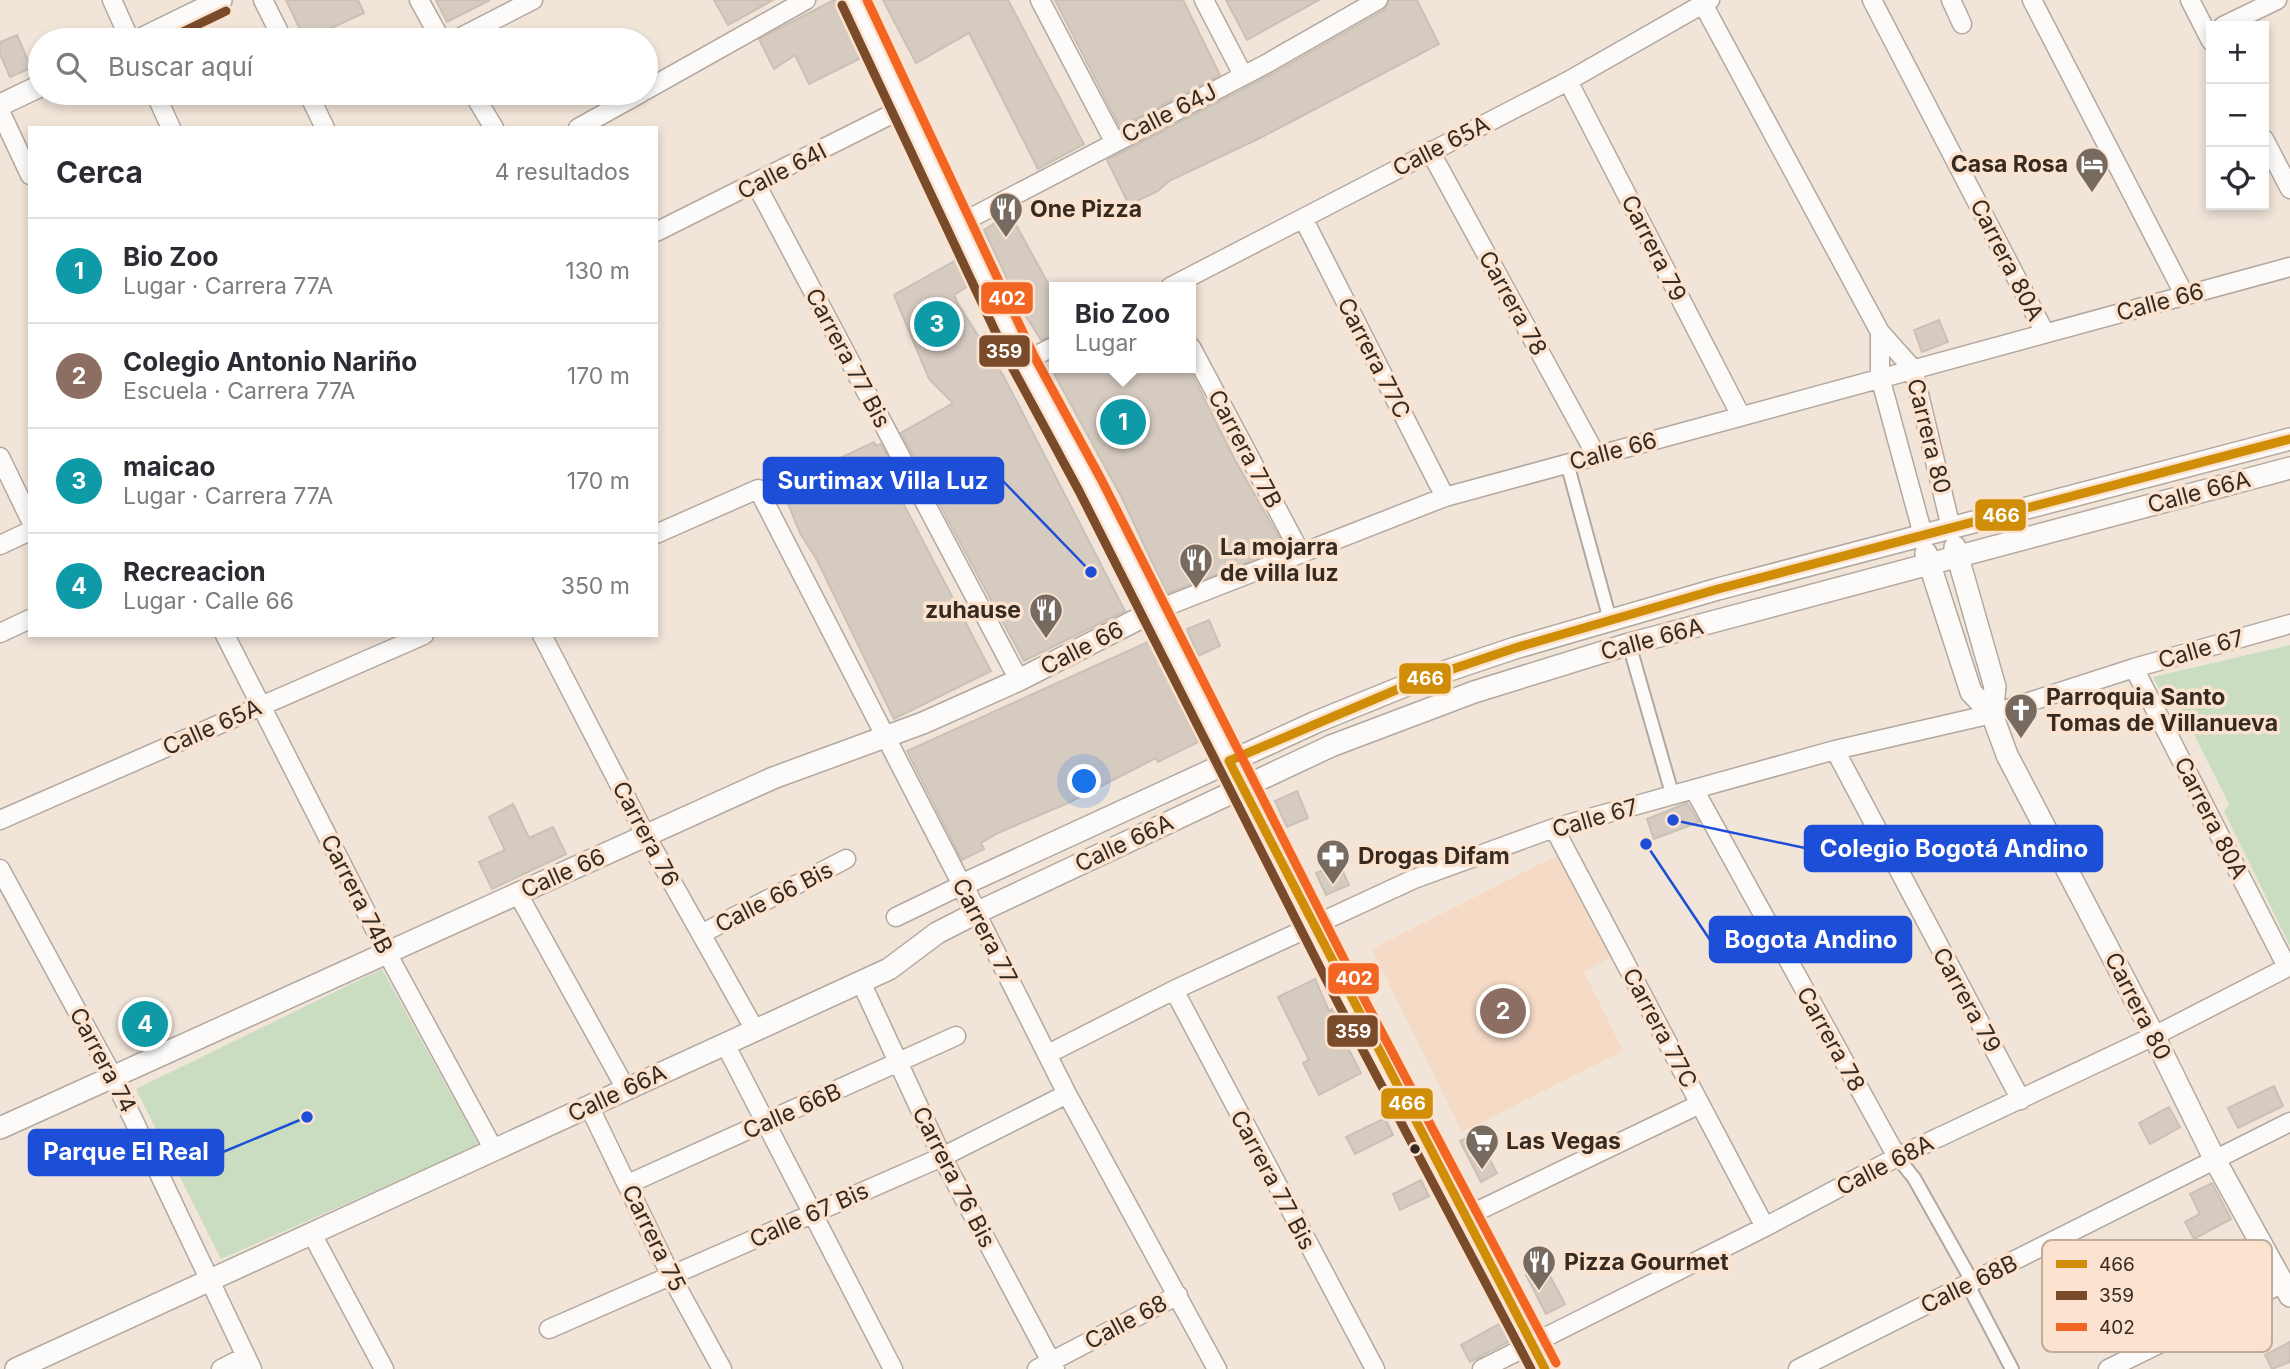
<!DOCTYPE html>
<html lang="es">
<head>
<meta charset="utf-8">
<style>
	body { margin:0; font-family:Inter,sans-serif; background:#f2f2f3; color:#2b2b33 }
	.controls { position:absolute; right:21px; top:21px; display:grid; overflow:hidden; border-radius:0px; box-shadow:0 4px 10px #0003 }
	.controls button { width:63px; height:63px; display:grid; place-items:center; padding:0; border:0; border-bottom:2px solid #e1e1e2; background:#fff; color:#2b2b33; font:35px sans-serif }
	.you { position:absolute; left:1085px; top:782px; width:24px; height:24px; margin:-18px; border:5px solid #fff; border-radius:50%; background:#1a73e8; box-shadow:0 0 0 10px #1a73e833 }
	.badge { display:grid; place-items:center; width:46px; height:46px; border-radius:50%; background:#111827; color:#fff; font-size:23px; font-weight:700 }
	.pin { position:absolute; translate:-50% -50%; border:4px solid #fff; box-shadow:0 2px 7px #0006 }
	.popup { position:absolute; left:1049px; top:282px; width:147px; height:91px; box-sizing:border-box; display:grid; place-content:center; border-radius:0px; background:#fff; filter:drop-shadow(0 2px 5px #0005); font-size:23px; white-space:nowrap; color:#7c7c81 }
	.popup b { font-size:26px; color:#2b2b33 }
	.popup::after { content:''; position:absolute; left:50%; top:100%; margin-left:-14px; border:14px solid transparent; border-top-color:#fff }
	.list { margin:0; padding:0; list-style:none }
	h2 { display:flex; justify-content:space-between; align-items:center; height:91px; margin:0; padding:0 28px; font-size:30px }
	h2 small { font-size:23px; font-weight:400; color:#7c7c81 }
	.list li { display:grid; grid-template-columns:46px 1fr auto; gap:21px; align-items:center; box-sizing:border-box; height:105px; padding:0 28px; border-top:2px solid #e1e1e2 }
	.list b { display:block; font-size:26px; white-space:nowrap }
	.list p { margin:0; font-size:23px; white-space:nowrap; color:#7c7c81 }
	.list em { font-size:23px; font-style:normal; color:#7c7c81 }
	.icon { flex:none; width:38px; height:38px; fill:none; stroke:currentColor; stroke-width:2; stroke-linecap:round; stroke-linejoin:round }
	.map { position:relative; flex:none; width:2290px; height:1369px; overflow:hidden }
	.search { position:absolute; background:#fff; box-shadow:0 4px 10px #0003; left:28px; top:28px; width:630px; height:77px; display:flex; align-items:center; gap:18px; box-sizing:border-box; padding:0 24px; border-radius:38px; color:#7c7c81; font-size:26px }
	.panel { position:absolute; background:#fff; box-shadow:0 4px 10px #0003; left:28px; top:126px; width:630px; height:511px; border-radius:0px }
	.map>svg:first-child { display:block }
	.built { fill:#f5dbc6 }
	.green { fill:#caddc0 }
	.building { fill:#d6cbc1; stroke:#cbc0b6; stroke-width:2 }
	.lines { fill:none; stroke-linecap:round; stroke-linejoin:round }
	.pedestrian-casing { stroke:#b3a89f; stroke-width:16 }
	.minor-casing { stroke:#b3a89f; stroke-width:21 }
	.tertiary-casing { stroke:#b3a89f; stroke-width:24 }
	.secondary-casing { stroke:#b3a89f; stroke-width:28 }
	.pedestrian { stroke:#fdfbf9; stroke-width:12 }
	.minor { stroke:#fdfbf9; stroke-width:18 }
	.tertiary { stroke:#fdfbf9; stroke-width:21 }
	.secondary { stroke:#fdfbf9; stroke-width:24 }
	.bus-1-casing { stroke:#fbe3cf; stroke-width:14 }
	.bus-2-casing { stroke:#fbe3cf; stroke-width:14 }
	.bus-3-casing { stroke:#fbe3cf; stroke-width:14 }
	.bus-1 { stroke:#d08d07; stroke-width:9 }
	.bus-2 { stroke:#7a4b2a; stroke-width:9 }
	.bus-3 { stroke:#f26522; stroke-width:9 }
	.bus-dot { fill:#362a21; stroke:#fbe3cf; stroke-width:2.5 }
	.labels { text-anchor:middle; dominant-baseline:central; stroke-width:7; stroke-linejoin:round; paint-order:stroke }
	.street-label { font-size:23px; fill:#362a21; stroke:#fbe3cf }
	.poi-label { font-size:23px; font-weight:bold; fill:#362a21; stroke:#fbe3cf; text-anchor:start }
	.key { fill:#fbe3cf; stroke:#c0ac9b; stroke-width:2 }
	.key-label { font-size:19px; fill:#362a21 }
	.leader { fill:none; stroke:#1d4ed8; stroke-width:2.5 }
	.callout-dot { fill:#1d4ed8; stroke:#fbe3cf; stroke-width:2.5 }
	.callout { fill:#1d4ed8; stroke:#1d4ed8; stroke-width:2.5 }
	.callout-label { font-size:24px; text-anchor:middle; font-weight:bold; fill:#fff }
	.line-badge { stroke:#fbe3cf; stroke-width:2.5 }
	.badge-label { font-size:19px; text-anchor:middle; font-weight:bold; fill:#fff }
</style>
</head>
<body>
<div class="map">
<svg width="2290" height="1369" viewBox="0 0 2290 1369">
	<rect width="100%" height="100%" fill="#f1e4d9"/>
	<path class="built" d="M1560 854 1611 957 1584 972 1623 1051 1462 1132 1372 949Z"/>
	<path class="green" d="M2290 645V946L2224 811 2229 804 2172 691H2160L2153 677Z
		M382 969 479 1145 221 1259 136 1089Z"/>
	<path class="building" d="M286 0H358L364 13 305 40Z
		M436 0H490L447 22Z
		M714 0H773L728 25Z
		M834 0H838L863 57 809 84 795 55 774 69 759 39Z
		M883 0H1008L1084 144 1038 169 969 33 916 63Z
		M1055 0H1183L1220 75 1120 127Z
		M1226 0H1319L1247 40Z
		M1389 0H1417L1439 44 1260 138 1169 181 1158 191 1129 205 1107 160 1272 74 1384 10Z
		M17 35 31 68 10 77 0 54V42Z
		M1010 214 1055 296V335L1041 340 1022 310 984 230Z
		M956 260 970 285 954 295 958 304 1003 375 1125 611 1024 661 901 433 953 403 929 379 894 295Z
		M1939 320 1948 342 1922 352 1914 330Z
		M1051 368H1189L1235 460 1285 548 1167 594 1122 498Z
		M874 442 876 446 881 444 899 478 894 481 901 499 991 671 894 719 817 560 800 533 781 486Z
		M1209 620 1220 646 1198 656 1187 629Z
		M1150 641 1198 742 1158 762 1156 758 1068 803 998 833 981 843 984 849 962 860 907 751Z
		M1297 791 1308 818 1287 827 1275 801Z
		M1687 803 1699 822 1654 839 1647 819Z
		M513 804 529 838 553 827 566 854 492 889 479 862 505 850 489 817Z
		M1339 863 1349 885 1326 895 1316 873Z
		M1315 979 1329 1011 1332 1009 1340 1025 1337 1027 1361 1073 1319 1095 1303 1063 1309 1060 1278 997Z
		M142 1001 163 1039 149 1046 128 1009Z
		M2274 1086 2283 1106 2238 1128 2228 1108Z
		M2169 1107 2180 1127 2150 1144 2139 1123Z
		M1385 1118 1393 1135 1355 1154 1346 1137Z
		M1476 1133 1497 1173 1481 1182 1460 1141Z
		M1421 1180 1429 1196 1400 1210 1393 1194Z
		M2212 1183 2231 1219 2194 1239 2185 1222 2200 1214 2190 1194Z
		M1544 1265 1565 1304 1546 1314 1526 1275Z
		M1501 1323 1510 1341 1470 1362 1461 1345Z
		M2290 1342V1362L2272 1369 2265 1355Z"/>
	<g class="lines">
		<g class="pedestrian-casing">
			<path id="pedestrian" d="M1567 463 1610 620
				M1629 644 1673 797
				M1897 1157 1914 1178 1973 1283
				M1968 1285 2012 1369"/>
		</g>
		<g class="minor-casing">
			<path id="minor" d="M112 0 130 40
				M263 0 283 40
				M419 0 441 40
				M1040 0 1114 141
				M1204 0 1243 75
				M1872 0 2045 333
				M1951 0 1962 24
				M2032 0 2185 296
				M2190 0 2211 41
				M1703 4 1880 332 1913 369 1951 528
				M2223 26 2277 0
				M455 40 533 0
				M1568 81 1741 416
				M646 90 806 0
				M155 93 171 128
				M308 93 325 128
				M473 93 494 128
				M0 111 30 175
				M578 128 641 93
				M2264 139 2290 189
				M1430 151 1596 455
				M756 184 1019 680
				M1303 218 1445 497
				M959 224 1266 64 1378 0
				M656 232 906 107
				M1170 287 1568 81 1710 0
				M1880 332V377L1923 535
				M1191 347 1300 552
				M1023 362 1055 346
				M0 457 30 519
				M656 534 758 489 962 885 896 917
				M0 545 30 531
				M1154 611 1445 497 2290 267
				M0 633 30 619
				M225 635 387 953 494 1150
				M542 635 646 836 755 1030
				M2134 668 2287 967
				M1835 750 2021 1100
				M1695 791 1897 1157
				M0 820 424 635
				M1554 828 1765 1227
				M0 869 113 1077 252 1369
				M518 894 626 1089
				M976 913 1067 1094 1217 1369
				M701 934 846 859
				M861 982 942 1157 1055 1369
				M1174 990 1375 1369
				M725 1044 893 1369
				M1048 1054 1174 990 1414 879 1554 828 1835 750 1992 714 2134 668 2290 624
				M589 1106 671 1276 722 1369
				M628 1184 956 1036
				M1465 1217 1700 1104
				M312 1234 384 1369
				M549 1329 942 1157 1067 1094
				M221 1369 246 1356
				M1037 1369 1178 1295
				M1482 1369 1765 1227 1897 1157 2154 1036 2290 966
				M1798 1369 2290 1122
				M2108 1369 2283 1283"/>
		</g>
		<g class="tertiary-casing">
			<path id="tertiary" d="M139 40 221 0
				M0 105 40 86
				M1955 547 1995 687 1992 714
				M1926 553 1971 692 1992 714 2007 755 2154 1036 2215 1160 2290 1296
				M976 913 962 885 1316 722 1417 681 1515 648 1718 589 2290 439
				M0 1128 773 778 923 723 1019 680 1154 611
				M16 1369 889 969 937 933 976 913 1331 746 1474 692 1629 644 2290 468"/>
		</g>
		<g class="secondary-casing">
			<path id="secondary" d="M853 0 1023 362 1090 485 1349 997 1545 1369"/>
		</g>
		<use href="#pedestrian" class="pedestrian"/>
		<use href="#minor" class="minor"/>
		<use href="#tertiary" class="tertiary"/>
		<use href="#secondary" class="secondary"/>
		<g class="bus-1-casing">
			<path id="bus-1" d="M1545 1369 1229 761 1417 681 1515 648 1718 589 2290 439"/>
		</g>
		<g class="bus-2-casing">
			<path id="bus-2" d="M842 5 1012 367 1079 491 1338 1003 1531 1369
				M166 40 226 11"/>
		</g>
		<g class="bus-3-casing">
			<path id="bus-3" d="M867 0 1034 356 1101 479 1360 991 1556 1363"/>
		</g>
		<use href="#bus-1" class="bus-1"/>
		<use href="#bus-2" class="bus-2"/>
		<use href="#bus-3" class="bus-3"/>
	</g>
	<defs>
		<g id="hotel-pin" transform="scale(1.75)"><path d="M0 17L-7.5 6A9.5 9.5 0 1 1 7.5 6Z" fill="#776b61" stroke="#fbe3cf"/><path d="M-6-4.5h1.5V1H6V5H4.5V3h-9V5H-6ZM-4 0a1.8 1.8 0 1 1 3.6 0ZM.5 0V-2.5h3Q6-2.5 6 0Z" fill="#fff"/></g>
		<g id="restaurant-pin" transform="scale(1.75)"><path d="M0 17L-7.5 6A9.5 9.5 0 1 1 7.5 6Z" fill="#776b61" stroke="#fbe3cf"/><path d="M-5-6h1v4h1v-4h1v4h1v-4h1v5L-1.5 .5V6h-2V.5L-5-1ZM5-6V6H3V1.5H1.5Q1.5-4 5-6Z" fill="#fff"/></g>
		<g id="church-pin" transform="scale(1.75)"><path d="M0 17L-7.5 6A9.5 9.5 0 1 1 7.5 6Z" fill="#776b61" stroke="#fbe3cf"/><path d="M-1.2-6h2.4v3.5h3.3v2.4h-3.3V6h-2.4V-.1h-3.3v-2.4h3.3Z" fill="#fff"/></g>
		<g id="pharmacy-pin" transform="scale(1.75)"><path d="M0 17L-7.5 6A9.5 9.5 0 1 1 7.5 6Z" fill="#776b61" stroke="#fbe3cf"/><path d="M-2-6h4v4h4v4h-4v4h-4v-4h-4v-4h4Z" fill="#fff"/></g>
		<g id="supermarket-pin" transform="scale(1.75)"><path d="M0 17L-7.5 6A9.5 9.5 0 1 1 7.5 6Z" fill="#776b61" stroke="#fbe3cf"/><path d="M-6-5.5h2.5l.6 2H6L4.5 2H-2.5L-4.4-4H-6ZM-1.5 3.2a1.3 1.3 0 1 0 .1 0ZM3 3.2a1.3 1.3 0 1 0 .1 0Z" fill="#fff"/></g>
	</defs>
	<g fill-rule="evenodd">
		<use href="#hotel-pin" x="2092" y="164"/>
		<use href="#restaurant-pin" x="1006" y="209"/>
		<use href="#restaurant-pin" x="1196" y="560"/>
		<use href="#restaurant-pin" x="1046" y="610"/>
		<use href="#church-pin" x="2021" y="710"/>
		<use href="#pharmacy-pin" x="1333" y="856"/>
		<use href="#supermarket-pin" x="1482" y="1141"/>
		<use href="#restaurant-pin" x="1539" y="1262"/>
	</g>
	<circle class="bus-dot" cx="1415" cy="1149" r="6"/>
	<g class="labels">
		<g class="street-label">
			<text transform="translate(1169 113) rotate(-27)">Calle 64J</text>
			<text transform="translate(1441 146) rotate(-27)">Calle 65A</text>
			<text transform="translate(782 171) rotate(-27)">Calle 64I</text>
			<text transform="translate(1654 248) rotate(63)">Carrera 79</text>
			<text transform="translate(2007 260) rotate(63)">Carrera 80A</text>
			<text transform="translate(2160 302) rotate(-15)">Calle 66</text>
			<text transform="translate(1513 303) rotate(61)">Carrera 78</text>
			<text transform="translate(848 358) rotate(62)">Carrera 77 Bis</text>
			<text transform="translate(1374 358) rotate(63)">Carrera 77C</text>
			<text transform="translate(1929 436) rotate(76)">Carrera 80</text>
			<text transform="translate(1245 449) rotate(62)">Carrera 77B</text>
			<text transform="translate(1613 451) rotate(-15)">Calle 66</text>
			<text transform="translate(2199 492) rotate(-15)">Calle 66A</text>
			<text transform="translate(1652 639) rotate(-15)">Calle 66A</text>
			<text transform="translate(1082 648) rotate(-27)">Calle 66</text>
			<text transform="translate(2201 649) rotate(-16)">Calle 67</text>
			<text transform="translate(212 727) rotate(-24)">Calle 65A</text>
			<text transform="translate(1595 818) rotate(-16)">Calle 67</text>
			<text transform="translate(2211 818) rotate(63)">Carrera 80A</text>
			<text transform="translate(646 834) rotate(62)">Carrera 76</text>
			<text transform="translate(1124 843) rotate(-25)">Calle 66A</text>
			<text transform="translate(563 873) rotate(-24)">Calle 66</text>
			<text transform="translate(357 894) rotate(63)">Carrera 74B</text>
			<text transform="translate(774 897) rotate(-27)">Calle 66 Bis</text>
			<text transform="translate(985 931) rotate(63)">Carrera 77</text>
			<text transform="translate(1967 1000) rotate(61)">Carrera 79</text>
			<text transform="translate(2138 1006) rotate(63)">Carrera 80</text>
			<text transform="translate(1660 1028) rotate(62)">Carrera 77C</text>
			<text transform="translate(1831 1039) rotate(61)">Carrera 78</text>
			<text transform="translate(103 1060) rotate(62)">Carrera 74</text>
			<text transform="translate(617 1093) rotate(-25)">Calle 66A</text>
			<text transform="translate(792 1111) rotate(-24)">Calle 66B</text>
			<text transform="translate(1885 1165) rotate(-27)">Calle 68A</text>
			<text transform="translate(954 1177) rotate(63)">Carrera 76 Bis</text>
			<text transform="translate(1273 1180) rotate(62)">Carrera 77 Bis</text>
			<text transform="translate(809 1215) rotate(-24)">Calle 67 Bis</text>
			<text transform="translate(654 1238) rotate(64)">Carrera 75</text>
			<text transform="translate(1969 1284) rotate(-26)">Calle 68B</text>
			<text transform="translate(1126 1322) rotate(-28)">Calle 68</text>
		</g>
		<g class="poi-label">
			<text x="2068" y="164" text-anchor="end">Casa Rosa</text>
			<text x="1030" y="209">One Pizza</text>
			<text x="1220" y="547">La mojarra<tspan x="1220" dy="26">de villa luz</tspan></text>
			<text x="1021" y="610" text-anchor="end">zuhause</text>
			<text x="2046" y="697">Parroquia Santo<tspan x="2046" dy="26">Tomas de Villanueva</tspan></text>
			<text x="1358" y="856">Drogas Difam</text>
			<text x="1506" y="1141">Las Vegas</text>
			<text x="1564" y="1262">Pizza Gourmet</text>
		</g>
	</g>
	<rect x="2042" y="1240" width="230" height="112" rx="10" class="key"/>
	<rect x="2056" y="1260" width="31" height="8" fill="#d08d07"/>
	<rect x="2056" y="1291" width="31" height="9" fill="#7a4b2a"/>
	<rect x="2056" y="1323" width="31" height="8" fill="#f26522"/>
	<g class="key-label">
		<text x="2099" y="1271">466</text>
		<text x="2099" y="1302">359</text>
		<text x="2099" y="1334">402</text>
	</g>
	<path class="leader" d="M1091 572L1003 481M1673 820L1805 848M1646 844L1710 940M307 1117L223 1152"/>
	<g class="callout-dot">
		<circle cx="1091" cy="572" r="7"/>
		<circle cx="1673" cy="820" r="7"/>
		<circle cx="1646" cy="844" r="7"/>
		<circle cx="307" cy="1117" r="7"/>
	</g>
	<g class="callout">
		<rect x="764" y="458" width="239" height="45" rx="7"/>
		<rect x="1805" y="826" width="297" height="45" rx="7"/>
		<rect x="1710" y="917" width="201" height="45" rx="7"/>
		<rect x="29" y="1130" width="194" height="45" rx="7"/>
	</g>
	<g class="callout-label">
		<text x="883" y="489">Surtimax Villa Luz</text>
		<text x="1954" y="857">Colegio Bogotá Andino</text>
		<text x="1811" y="948">Bogota Andino</text>
		<text x="126" y="1160">Parque El Real</text>
	</g>
	<g class="line-badge">
		<rect x="980" y="281" width="54" height="34" rx="7" fill="#f26522"/>
		<rect x="978" y="334" width="53" height="34" rx="7" fill="#7a4b2a"/>
		<rect x="1974" y="498" width="53" height="34" rx="7" fill="#d08d07"/>
		<rect x="1398" y="662" width="54" height="33" rx="7" fill="#d08d07"/>
		<rect x="1327" y="962" width="53" height="33" rx="7" fill="#f26522"/>
		<rect x="1326" y="1014" width="53" height="34" rx="7" fill="#7a4b2a"/>
		<rect x="1380" y="1087" width="54" height="33" rx="7" fill="#d08d07"/>
	</g>
	<g class="badge-label">
		<text x="1007" y="305">402</text>
		<text x="1004" y="358">359</text>
		<text x="2001" y="522">466</text>
		<text x="1425" y="685">466</text>
		<text x="1354" y="985">402</text>
		<text x="1353" y="1038">359</text>
		<text x="1407" y="1110">466</text>
	</g>
</svg>
<div class="controls">
<button>+</button>
<button>−</button>
<button><svg class="icon" aria-label="locate" viewBox="0 0 24 24"><circle cx="12" cy="12" r="6"/><path d="M12 2v4M12 18v4M2 12h4M18 12h4"/></svg></button>
</div>
<div class="you"></div>
<div class="pin badge" style="left:1123px;top:422px;background:#0f9aa8">1</div>
<div class="popup"><b>Bio Zoo</b>Lugar</div>
<div class="pin badge" style="left:1503px;top:1011px;background:#8d6e63">2</div>
<div class="pin badge" style="left:937px;top:324px;background:#0f9aa8">3</div>
<div class="pin badge" style="left:145px;top:1024px;background:#0f9aa8">4</div>
<div class="search"><svg class="icon" aria-label="search" viewBox="0 0 24 24"><circle cx="10" cy="10" r="6"/><path d="M15 15l6 6"/></svg>Buscar aquí</div>
<section class="panel">
<h2>Cerca<small>4 resultados</small></h2>
<ul class="list">
<li><span class="badge" style="background:#0f9aa8">1</span><div><b>Bio Zoo</b><p>Lugar · Carrera 77A</p></div><em>130 m</em></li>
<li><span class="badge" style="background:#8d6e63">2</span><div><b>Colegio Antonio Nariño</b><p>Escuela · Carrera 77A</p></div><em>170 m</em></li>
<li><span class="badge" style="background:#0f9aa8">3</span><div><b>maicao</b><p>Lugar · Carrera 77A</p></div><em>170 m</em></li>
<li><span class="badge" style="background:#0f9aa8">4</span><div><b>Recreacion</b><p>Lugar · Calle 66</p></div><em>350 m</em></li>
</ul>
</section>
</div>
</body>
</html>
